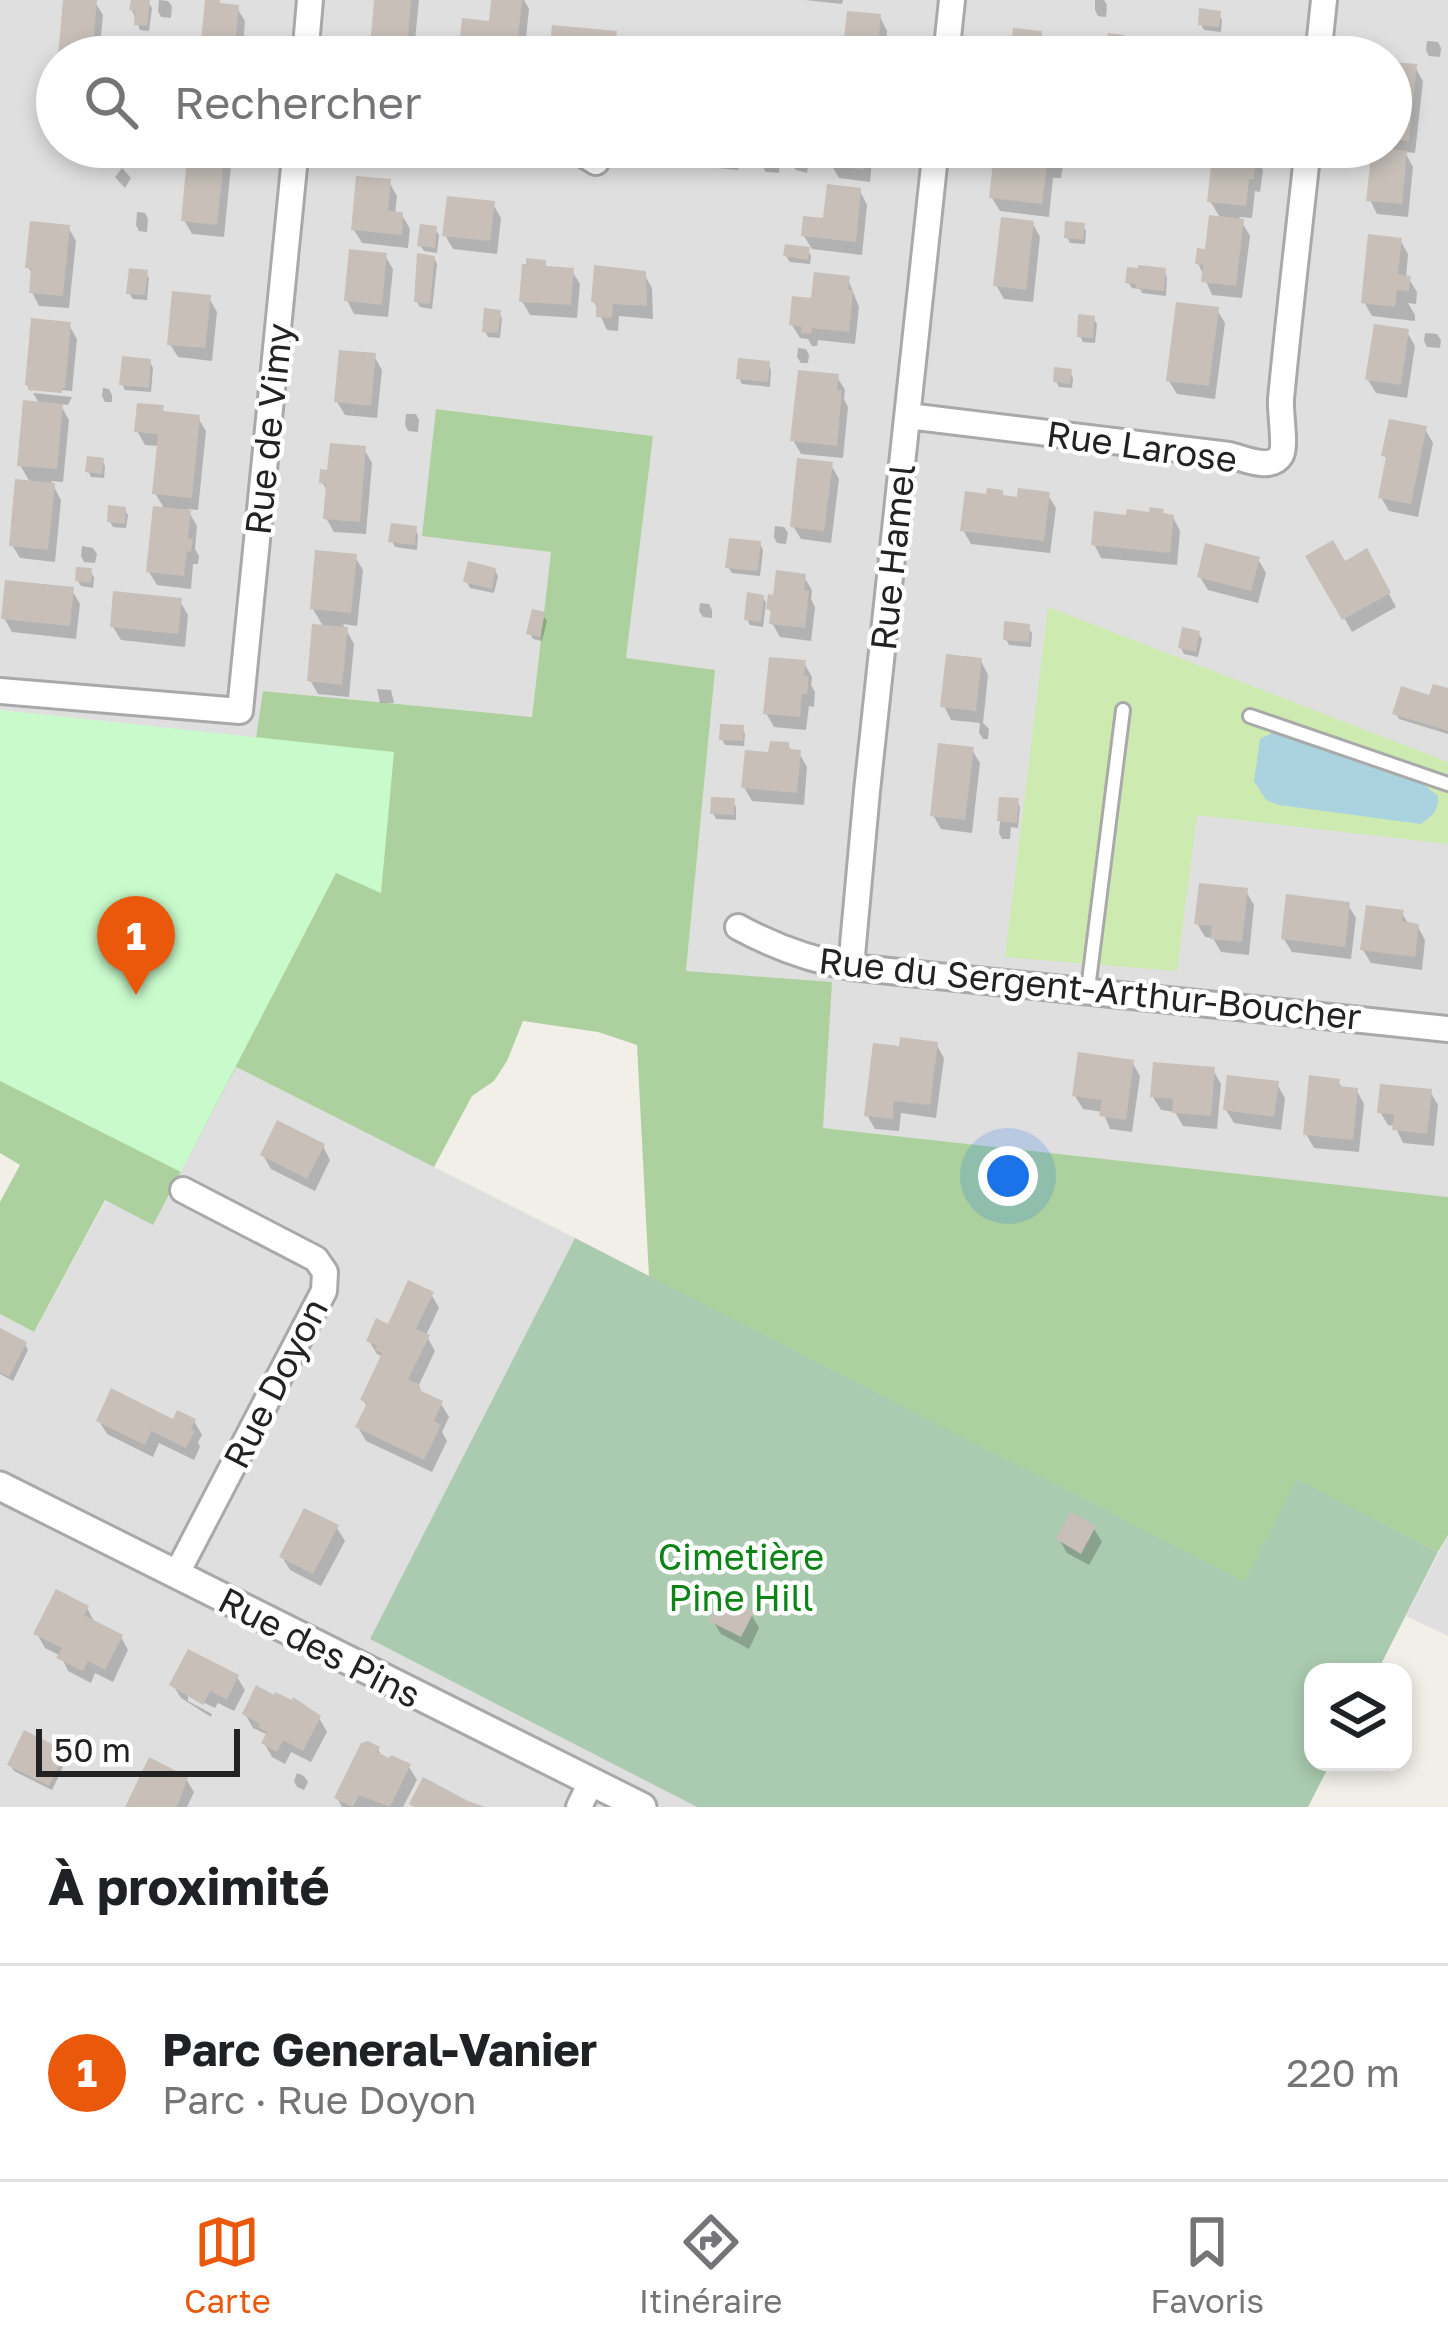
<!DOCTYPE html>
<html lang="fr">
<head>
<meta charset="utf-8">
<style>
	body { margin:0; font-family:"Golos Text",sans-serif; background:#f2f2f2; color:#202124 }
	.controls { position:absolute; right:36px; bottom:36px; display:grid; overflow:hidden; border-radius:24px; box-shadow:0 6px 18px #0003 }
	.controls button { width:108px; height:108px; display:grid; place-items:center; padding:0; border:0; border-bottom:3px solid #e0e0e0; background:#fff; color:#202124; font:60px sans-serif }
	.scale { position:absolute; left:36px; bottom:30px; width:204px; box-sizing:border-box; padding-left:12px; border:6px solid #222; border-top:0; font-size:33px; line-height:42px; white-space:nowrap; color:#222; -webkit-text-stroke:9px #fff; paint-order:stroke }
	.you { position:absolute; left:1008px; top:1176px; width:42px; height:42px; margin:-30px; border:9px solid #fff; border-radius:50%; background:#1a73e8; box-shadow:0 0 0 18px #1a73e833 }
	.badge { display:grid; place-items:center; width:78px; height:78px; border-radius:50%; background:#ea580c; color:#fff; font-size:39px; font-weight:700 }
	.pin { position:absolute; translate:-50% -99px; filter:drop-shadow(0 3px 6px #0008) }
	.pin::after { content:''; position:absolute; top:63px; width:42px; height:36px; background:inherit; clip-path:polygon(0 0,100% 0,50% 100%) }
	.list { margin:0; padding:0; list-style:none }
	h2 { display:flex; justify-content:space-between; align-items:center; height:156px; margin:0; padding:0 48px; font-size:51px }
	h2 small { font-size:39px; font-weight:400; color:#757577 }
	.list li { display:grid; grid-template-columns:78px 1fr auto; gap:36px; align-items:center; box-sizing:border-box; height:216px; padding:0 48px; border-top:3px solid #e0e0e0 }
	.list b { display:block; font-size:45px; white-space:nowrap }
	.list p { margin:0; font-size:39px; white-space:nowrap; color:#757577 }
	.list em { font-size:39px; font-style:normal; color:#757577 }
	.icon { flex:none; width:66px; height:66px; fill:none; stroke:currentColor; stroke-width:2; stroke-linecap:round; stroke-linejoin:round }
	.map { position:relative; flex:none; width:1448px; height:1807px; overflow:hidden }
	.search { position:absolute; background:#fff; box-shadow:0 6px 18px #0003; left:36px; right:36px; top:36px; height:132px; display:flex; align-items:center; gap:30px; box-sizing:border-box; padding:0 42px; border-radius:66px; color:#757577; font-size:45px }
	.sheet { height:372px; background:#fff }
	nav { display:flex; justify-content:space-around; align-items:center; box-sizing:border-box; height:168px; border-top:3px solid #e0e0e0; background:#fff; font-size:33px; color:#757577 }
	nav a { display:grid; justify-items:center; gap:6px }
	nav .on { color:#ea580c }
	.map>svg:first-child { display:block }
	.residential { fill:#e0dfdf; fill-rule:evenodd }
	.grass { fill:#cdebb0 }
	.forest { fill:#add19e }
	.cemetery { fill:#aacbaf }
	.park { fill:#c8facc }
	.water { fill:#aad3df }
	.shadow { fill:#0003 }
	.building { fill:#c7bfb8 }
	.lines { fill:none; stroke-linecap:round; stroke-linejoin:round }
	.service-casing { stroke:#a9a9a9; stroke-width:18 }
	.minor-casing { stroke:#a9a9a9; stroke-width:30 }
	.tertiary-casing { stroke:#a9a9a9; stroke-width:33 }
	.service { stroke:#fff; stroke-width:12 }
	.minor { stroke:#fff; stroke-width:24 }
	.tertiary { stroke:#fff; stroke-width:27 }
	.labels { text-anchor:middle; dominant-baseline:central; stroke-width:9; stroke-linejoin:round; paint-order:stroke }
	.street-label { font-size:36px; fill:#222; stroke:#fff }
	.park-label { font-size:36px; fill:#0c8416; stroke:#fff }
</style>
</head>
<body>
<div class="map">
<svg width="1448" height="1807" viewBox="0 0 1448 1807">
	<rect width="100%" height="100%" fill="#f2efe9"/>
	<path class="residential" d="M0 0H1448V1197L822 1128 686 971 714 671 625 659 653 436 436 409 552 551 532 717 264 691 256 738 0 710ZM57 57H1391V147H57Z
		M236 1067 575 1238 371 1639 697 1807H0V1314L34 1332 106 1200 153 1224Z
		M1448 1535V1636L1406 1616Z"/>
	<path class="grass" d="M1048 607 1448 762V844L1197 815 1177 971 1005 957Z"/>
	<path class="forest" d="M436 409 653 436 626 658 715 670 686 971 832 982 823 1128 1448 1197V1535L1438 1552 1297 1480 1245 1582 649 1277 637 1045 598 1032 523 1021 507 1061 494 1081 472 1096 434 1167 236 1067 153 1225 105 1200 34 1332 0 1314V1202L20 1165 0 1153V1005L256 738 263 691 532 717 551 552 422 536Z"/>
	<path class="cemetery" d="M575 1238 1244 1581 1297 1479 1438 1552 1377 1672H1313V1762H1331L1308 1807H697L370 1639Z"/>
	<path class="park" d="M0 710 394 752 381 893 336 873 181 1172 0 1081Z"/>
	<path class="water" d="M1274 732 1423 784 1438 796C1439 811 1433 815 1421 824L1279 805 1266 800 1254 781 1260 739Z"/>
	<path class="shadow" d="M66 0 95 2 103 15 99 57H61Z
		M159 0 168 1 172 6 171 18 161 17 158 11Z
		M208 0H218L222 6 237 8 245 21 242 57H207L203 51Z
		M377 0H419L414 51 382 49 374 35Z
		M494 0H524L529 9 524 57H461L491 24Z
		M805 0H843L842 4Z
		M1095 0H1104L1107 5 1106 17 1098 16 1095 10Z
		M148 2 152 8 149 31 140 30 132 10Z
		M1219 14 1222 20 1221 32 1204 30 1201 24Z
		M880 17 887 31 885 57H845Z
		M615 34 623 48 622 57H552Z
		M1041 34 1048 47 1047 57H1013Z
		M1122 37 1126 43 1124 56 1113 55 1109 49Z
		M1427 41 1438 42 1441 48 1440 57 1429 56 1426 50Z
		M1391 65 1415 67 1423 81 1415 153 1405 152 1413 167 1408 217 1377 214 1370 200 1386 151 1383 147H1391Z
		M125 147H136L138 150 135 161 126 159 123 153Z
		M699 147H756L755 152 741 151 738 170 706 167 699 153Z
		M833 147H873L870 182 839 178 831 164Z
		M1020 147H1057L1064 158 1061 178H1053L1049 217 1000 211 992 198 1019 160Z
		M777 152 780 158 779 173 766 172 762 166Z
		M223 153 231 166 224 237 192 234 184 220Z
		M1255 156 1263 170 1260 192 1255 191 1252 218 1239 217 1250 236 1242 298 1212 295 1198 263 1208 252 1221 219 1210 201Z
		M794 158 805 161 808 166 807 173 796 170 792 164Z
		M122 168 131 178 125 188 115 177Z
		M389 182 397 196 395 215H402L410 229 408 248 362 243 354 230Z
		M860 191 867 205 862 255 812 249 804 236 826 221Z
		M493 204 501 218 497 254 453 249 445 235Z
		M137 212 145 213 148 219 147 232 139 231 136 225Z
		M1033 224 1040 237 1033 302 1004 299 996 285Z
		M1083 226 1086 231 1085 244 1070 243 1067 237Z
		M68 227 76 241 69 308 39 306 32 292 33 275 28 267Z
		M435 229 439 235 437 253 424 251 420 245Z
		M1400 240 1408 254 1406 278 1409 279 1417 292 1416 304 1408 303 1415 315V321L1372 316 1364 302Z
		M808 250 811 256 810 264 790 262 786 256Z
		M385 256 393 269 388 317 354 314 347 300Z
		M434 258 437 264 432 309 420 307 417 302Z
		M544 263 548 269 572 271 580 284 577 318 530 315 522 301Z
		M1164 271 1167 277 1166 296 1142 293 1140 289 1132 288 1128 282Z
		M146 273 149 278 147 300 133 299 129 293Z
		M644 274 652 288 653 319 619 316 618 331 607 330 594 302Z
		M848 279 859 307 855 344 818 340 817 346H812L808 339 800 338 792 325 814 302Z
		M209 298 217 312 212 361 178 357 170 344Z
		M1217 310 1225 323 1215 399 1177 394 1169 381Z
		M499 313 502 318 500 338 488 337 485 331Z
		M1093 318 1097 324 1095 343 1083 342 1080 336Z
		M69 325 77 339 72 391 32 387V392L28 385Z
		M1407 332 1415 346 1407 398 1376 393 1368 380Z
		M1425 333 1437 334 1441 340 1440 348 1427 347 1424 341Z
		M798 348 806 349 809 355 808 363H801L797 357Z
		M374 356 382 370 377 418 345 415 337 402Z
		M150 362 153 368 151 392 125 390 122 384Z
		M768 364 771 370 770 387 742 384 739 378Z
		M1070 372 1073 378 1072 388 1059 387 1056 381Z
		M837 377 845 390 844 399 848 407 843 458 801 454 793 440Z
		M103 388 109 389 112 395V402H105L102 396Z
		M33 393 72 397 68 405 60 404 69 420 63 482 51 481 61 500 55 562 20 558 12 545 31 484 20 465 40 405Z
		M162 408 166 415 198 418 206 431 198 510 187 509 197 526 195 549 199 556 198 564H193L191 589 157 585 149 572 165 510 155 493 160 446 145 445 137 431Z
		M406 414H416L419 420 418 432 408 431 405 425Z
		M1425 429 1433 443 1418 517 1389 511 1381 497 1388 462 1384 455Z
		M364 449 372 463 366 534 334 532 326 518 328 492 322 482Z
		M102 460 105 466 104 478 91 477 88 471Z
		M831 465 839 479 831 543 801 539 793 526Z
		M1048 495 1056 508 1050 553 971 544 963 530Z
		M124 509 128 515 126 528 113 527 110 522Z
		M1165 516 1173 517 1180 531 1177 565 1101 558 1094 544Z
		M775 526 784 527 788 533 786 544 777 543 774 537Z
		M415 529 418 535 417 550 395 547 392 541Z
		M760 544 763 550 760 576 732 573 728 567Z
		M82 546 93 548 97 554 95 563 84 562 81 556Z
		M1366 552 1396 607 1352 632 1310 557 1344 565Z
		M355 557 363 570 357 626 343 624 354 644 349 697 318 694 310 680 324 628 313 609Z
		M1258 559 1266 573 1258 603 1208 590 1200 577Z
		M495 570 498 576 494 593 470 588 467 582Z
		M90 571 94 577 93 588 81 586 78 581Z
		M804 577 812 590 811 599 815 607 811 641 780 637 772 623 773 615 769 609Z
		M72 590 80 604 76 639 12 632 4 618Z
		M763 597 766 603 763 627 750 625 747 619Z
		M180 601 188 615 185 647 121 640 113 627Z
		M700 603 709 604 712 610V618L703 617 699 611Z
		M543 615 547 621 542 641 533 639 530 633Z
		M1028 627 1032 633 1031 647 1009 645 1006 639Z
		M1199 634 1202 639 1198 657 1184 654 1181 648Z
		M981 661 988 675 983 723 989 729 988 739H983L979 733 980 723 951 720 944 706Z
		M804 663 812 677 811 685 815 692 814 707 809 706 806 730 774 727 766 713Z
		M377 689 391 690 394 703H380Z
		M1448 691V734L1399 719 1396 713Z
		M742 728 745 734 744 746 725 745 722 739Z
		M788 745 792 752 799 753 807 767 804 805 752 801 744 787 771 755Z
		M972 750 980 763 972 833 941 829 933 815Z
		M1002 800 1017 801 1020 807 1018 828 1011 827 1010 839H1002L999 833Z
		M733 801 736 807V820L716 819 713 813Z
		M1246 891 1254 905 1249 955 1221 952 1213 938 1205 937 1197 923Z
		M1348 905 1356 918 1351 959 1292 952 1284 939Z
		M1402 913 1409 925 1418 927 1425 940 1422 970 1371 963 1363 950Z
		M936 1044 944 1058 936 1118 901 1113 899 1131 875 1129 867 1115 902 1050Z
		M1132 1062 1140 1076 1132 1132 1110 1129 1103 1112 1083 1109 1075 1096Z
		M1213 1070 1221 1084 1217 1129 1183 1126 1175 1112 1161 1110 1153 1097Z
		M1338 1082 1343 1089 1357 1091 1364 1104 1359 1152 1314 1148 1306 1134Z
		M1277 1084 1285 1098 1281 1130 1234 1123 1226 1110Z
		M1430 1091 1438 1105 1434 1146 1403 1143 1395 1126 1388 1125 1380 1112Z
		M323 1146 330 1160 315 1191 271 1169 263 1155Z
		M431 1294 439 1308 426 1335 435 1351 418 1387 422 1396 441 1404 449 1417 442 1432 447 1441 432 1472 366 1441 358 1427 368 1408 363 1400 383 1357 377 1354 369 1341Z
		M0 1332 25 1344 28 1350 13 1381 0 1374Z
		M99 1421H194L202 1435 198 1442 200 1447 194 1460 159 1443 153 1457 107 1434Z
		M337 1528 345 1541 321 1586 290 1570 282 1557Z
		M1094 1529 1102 1542 1089 1565 1067 1553 1059 1539Z
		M87 1608 94 1621 121 1637 128 1650 113 1682 95 1673 91 1683 68 1671 61 1656 45 1648 37 1634Z
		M751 1614 759 1628 749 1649 721 1634 713 1621Z
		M237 1677 245 1690 234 1711 218 1703 215 1708 188 1695V1701L212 1714 211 1717 181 1698 173 1685Z
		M245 1714 319 1718 327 1732 311 1762 291 1752 285 1764 272 1757 264 1743 267 1737 266 1734 253 1728Z
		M378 1749 382 1758 409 1767 417 1780 403 1807H342L337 1798Z
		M64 1753 67 1759 52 1790 14 1771 10 1765Z
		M297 1773 304 1776 308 1782 304 1790 297 1787 294 1781Z
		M186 1779 194 1792 187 1807H129Z"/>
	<path class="building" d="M63 0H97L92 57H58Z
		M131 0H150L147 26 134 25 135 11 129 10Z
		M205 0H220V3L239 5 234 55 200 52Z
		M374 0H411L408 39 371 36Z
		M491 0H522L516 57H458L462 18 489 21Z
		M1199 8 1221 11 1219 27 1198 25Z
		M847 11 881 14 877 57H842Z
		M552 25 617 31 614 57H549Z
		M1013 28 1042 31 1040 57H1010Z
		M1108 33 1124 35 1122 51 1106 49Z
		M1237 45 1260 48 1259 51 1264 52 1263 57H1230L1231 48H1237Z
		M1391 62 1417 64 1409 141 1391 139Z
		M188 147 225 150 217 225 181 221Z
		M696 147H733L732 158 695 154Z
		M830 147H867L864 170 828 165Z
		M1017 147H1057L1055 166 1047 165 1042 204 989 198 994 154 1016 157Z
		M1372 147 1407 151 1402 204 1366 201Z
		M761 148 779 149 777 168 759 167Z
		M1213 148 1257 153 1254 179H1249L1246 206 1207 202Z
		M356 176 391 179 388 211 403 212 402 235 351 230Z
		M827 184 861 188 856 242 801 236 803 216 823 218Z
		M447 196 495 201 490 241 442 236Z
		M1209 215 1244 219 1236 286 1201 282 1203 265 1195 264 1197 248 1205 249Z
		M1001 217 1034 221 1026 290 993 286Z
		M30 221 70 225 63 296 29 293 31 268H25Z
		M1065 221 1085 223 1083 240 1064 238Z
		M420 224 437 226 435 248 417 246Z
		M1368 234 1402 238 1398 274 1411 276 1409 291 1397 290 1395 307 1361 303Z
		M785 244 810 247 808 260 783 256Z
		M349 249 387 253 382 305 344 301Z
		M417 253 435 256 430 304 414 302Z
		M526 258 546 260V266L574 268 571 305 519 302 522 264H526Z
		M594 265 646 271 647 306 613 304 612 318 596 317V303L591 302Z
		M1138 265 1166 268 1164 291 1136 288V284L1125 283 1127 267 1138 268Z
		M129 268 148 270 145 295 126 294Z
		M814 272 850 276 848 290H853L849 332 812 328 811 334 801 333V327L789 325 792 296 811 298Z
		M172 291 211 295 205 348 167 345Z
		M1176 302 1219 307 1209 386 1166 381Z
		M484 308 501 310 498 333 482 332Z
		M1078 314 1095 316 1093 338 1077 337Z
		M31 318 71 322 65 388H62V393L28 390V386L25 385Z
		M1374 324 1409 329 1401 385 1365 380Z
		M339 350 376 353 371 406 334 402Z
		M122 356 151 359 149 388 119 385Z
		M738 358 770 361 768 382 736 379Z
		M1054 367 1072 369 1070 384 1053 382Z
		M798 370 839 374 837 390H842L837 446 790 441Z
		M23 400 63 404 57 469 17 466Z
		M137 403 164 405 163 411 200 415 192 498 152 494 158 434 134 432Z
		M1389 419 1427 426 1411 504 1378 498 1386 457 1381 456Z
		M330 443 366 446 360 522 323 519 326 484 319 483 320 469 327 470Z
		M87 456 104 458 102 474 85 472Z
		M797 458 833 462 824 531 790 527Z
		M15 479 55 483 48 550 9 546Z
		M987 488 1003 490V495L1017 497 1018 488 1050 492 1044 541 960 531 965 491 986 494Z
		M108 505 126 507 125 524 107 522Z
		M153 506 191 510 188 539H193L191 552 187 551 184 576 146 572Z
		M1150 507 1164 509 1163 513 1174 515 1170 553 1091 545 1094 511 1126 515 1127 509 1149 512Z
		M391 523 417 526 415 545 388 542Z
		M729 538 761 541 758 571 725 568Z
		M1333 540 1345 561 1367 548 1391 593 1342 620 1305 556Z
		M1205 543 1260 557 1251 591 1197 577Z
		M315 550 357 554 351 613 310 609Z
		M468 561 496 568 492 589 463 582Z
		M76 567 92 568 91 583 75 581Z
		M776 570 806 574 804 590 809 591 805 628 769 624 771 610 766 609 768 594 773 595Z
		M5 580 74 587 70 626 1 619Z
		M113 591 182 598 178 634 110 627Z
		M747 592 764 595 761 622 744 620Z
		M532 609 545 612 540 637 526 634Z
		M1004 621 1030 624 1029 642 1003 640Z
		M312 624 348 627 342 685 307 681Z
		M1182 627 1200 631 1196 652 1178 648Z
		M946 654 982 658 976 711 940 707Z
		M769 657 806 660 804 675 809 676 807 694H802L800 717 763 714Z
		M1433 684 1448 688V731L1392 714 1401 686 1429 695Z
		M720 724 744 725 743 741 719 740Z
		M770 741 789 742V749L801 750 797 793 741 788 745 750 768 752Z
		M938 743 974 747 965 820 930 816Z
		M711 797 735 798 734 815 710 814Z
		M999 797 1019 798 1017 823 997 821Z
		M1199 883 1248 888 1242 942 1210 939 1212 926 1194 924Z
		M1286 894 1350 902 1345 947 1281 939Z
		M1366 905 1404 910 1402 921 1419 924 1415 957 1360 950Z
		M900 1037 938 1042 930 1105 894 1101 893 1119 864 1116 873 1043 899 1046Z
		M1078 1052 1134 1060 1126 1120 1099 1116 1102 1100 1072 1096Z
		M1153 1062 1215 1067 1211 1116 1172 1113 1173 1099 1150 1097Z
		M1227 1075 1279 1081 1274 1117 1223 1110Z
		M1309 1075 1340 1079 1339 1086 1358 1088 1353 1140 1303 1135Z
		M1380 1084 1432 1089 1427 1134 1392 1130 1394 1114 1377 1113Z
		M277 1120 325 1144 307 1179 260 1155Z
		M408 1280 434 1292 416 1329 430 1335 408 1379 419 1384 421 1391 443 1401 434 1421 441 1425 424 1460 355 1427 367 1403 360 1400 382 1353 375 1350 377 1346 366 1341 376 1318 388 1324Z
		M0 1328 27 1342 9 1377 0 1372Z
		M111 1388 173 1419 177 1410 196 1419 191 1429 195 1431 186 1448 151 1431 145 1445 96 1421Z
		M304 1508 339 1525 313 1574 279 1557Z
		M1070 1512 1096 1526 1081 1554 1056 1539Z
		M56 1589 89 1606 84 1615 123 1635 105 1670 88 1661 83 1671 56 1658 62 1648 33 1634Z
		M722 1596 754 1612 741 1637 709 1621Z
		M188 1649 239 1675 227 1700 210 1691 203 1705 169 1685Z
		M256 1685 274 1695 275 1692 292 1700 293 1697 321 1716 303 1751 283 1740 277 1752 261 1743 267 1732 258 1727 260 1724 242 1714Z
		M24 1730 66 1751 49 1786 7 1765Z
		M368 1741 380 1747 377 1752 389 1758 391 1755 411 1764 390 1807 359 1795 353 1807 334 1798 361 1743Z
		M149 1757 188 1777 177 1807H125Z
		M423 1777 468 1801 485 1807H414L409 1804Z"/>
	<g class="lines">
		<g class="service-casing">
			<path id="service" d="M1250 716 1448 784
				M1088 989 1123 710"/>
		</g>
		<g class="minor-casing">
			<path id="minor" d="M305 57 310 0
				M946 57 952 0
				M1318 57 1324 0
				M572 147 596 162
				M908 416 1229 455C1243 458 1271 472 1281 455 1286 446 1280 412 1281 399 1289 315 1299 231 1308 147
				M0 691 240 711 296 147
				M738 927C775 947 810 960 851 967L1448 1029
				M851 967 867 791 936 147
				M176 1575 324 1291 325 1272 316 1259 183 1190
				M579 1807 591 1782"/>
		</g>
		<g class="tertiary-casing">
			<path id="tertiary" d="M0 1486 642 1807"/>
		</g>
		<use href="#service" class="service"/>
		<use href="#minor" class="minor"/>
		<use href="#tertiary" class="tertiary"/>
	</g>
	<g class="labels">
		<g class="street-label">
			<text transform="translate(268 429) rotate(-84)">Rue de Vimy</text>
			<text transform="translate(1142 446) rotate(8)">Rue Larose</text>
			<text transform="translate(892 557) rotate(-84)">Rue Hamel</text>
			<text transform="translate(1090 988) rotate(6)">Rue du Sergent-Arthur-Boucher</text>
			<text transform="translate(275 1383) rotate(-63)">Rue Doyon</text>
			<text transform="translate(320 1647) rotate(27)">Rue des Pins</text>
		</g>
		<g class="park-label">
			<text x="741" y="1556">Cimetière<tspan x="741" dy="41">Pine Hill</tspan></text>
		</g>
	</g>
</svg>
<div class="controls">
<button><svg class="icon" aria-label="layers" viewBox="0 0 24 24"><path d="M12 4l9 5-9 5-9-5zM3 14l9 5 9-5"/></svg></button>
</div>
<div class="scale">50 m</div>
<div class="you"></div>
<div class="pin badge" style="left:136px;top:995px">1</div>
<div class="search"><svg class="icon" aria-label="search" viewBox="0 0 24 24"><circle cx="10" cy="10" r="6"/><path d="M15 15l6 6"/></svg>Rechercher</div>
</div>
<section class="sheet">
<h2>À proximité<small></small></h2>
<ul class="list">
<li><span class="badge">1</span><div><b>Parc General-Vanier</b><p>Parc · Rue Doyon</p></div><em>220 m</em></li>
</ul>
</section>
<nav>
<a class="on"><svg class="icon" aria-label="map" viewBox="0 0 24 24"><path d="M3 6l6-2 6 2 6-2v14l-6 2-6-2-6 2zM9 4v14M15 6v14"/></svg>Carte</a>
<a><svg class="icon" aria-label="directions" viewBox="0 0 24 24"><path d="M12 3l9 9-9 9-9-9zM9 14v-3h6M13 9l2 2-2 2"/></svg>Itinéraire</a>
<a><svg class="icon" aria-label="saved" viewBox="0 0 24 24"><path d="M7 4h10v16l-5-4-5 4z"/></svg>Favoris</a>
</nav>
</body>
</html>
